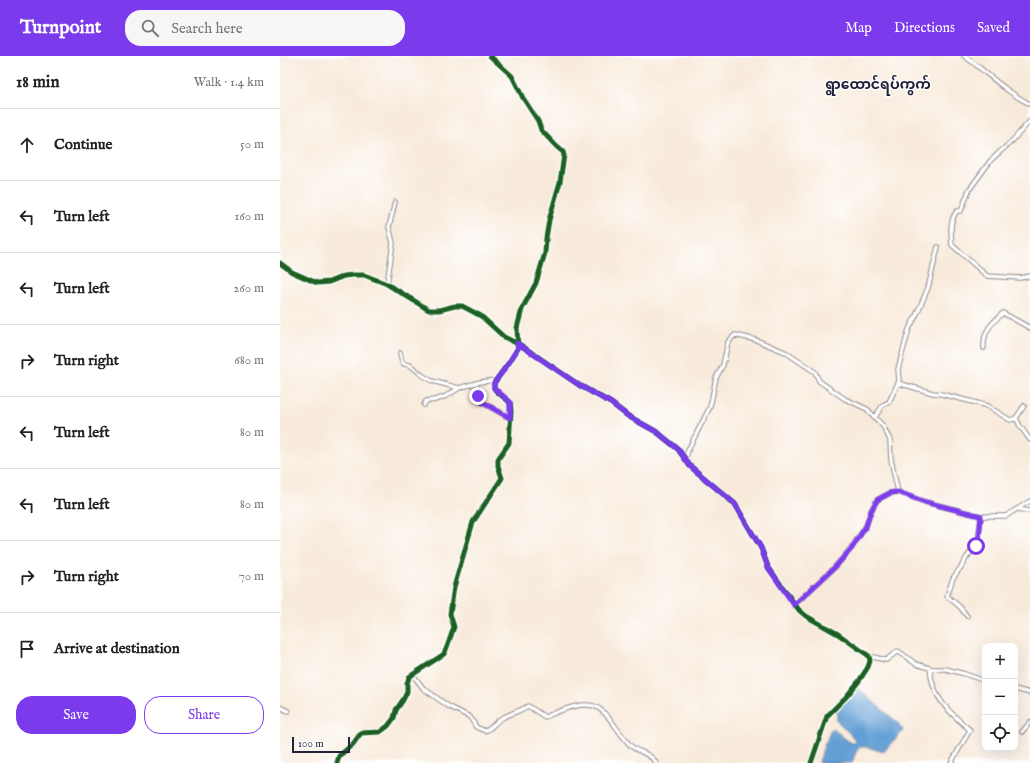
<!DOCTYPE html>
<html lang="en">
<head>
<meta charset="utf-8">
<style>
	body { margin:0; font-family:"IM FELL English","Noto Sans Myanmar",serif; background:#f6f6f6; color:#222 }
	.controls { position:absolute; right:12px; bottom:12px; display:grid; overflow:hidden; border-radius:8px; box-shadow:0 4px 16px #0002 }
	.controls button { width:36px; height:36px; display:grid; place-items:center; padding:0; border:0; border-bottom:1px solid #e0e0e0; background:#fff; color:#222; font:20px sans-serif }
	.scale { position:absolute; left:12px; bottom:10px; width:58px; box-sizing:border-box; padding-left:4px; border:2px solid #22223b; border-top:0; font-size:11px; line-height:14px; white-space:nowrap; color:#22223b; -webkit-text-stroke:3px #fff; paint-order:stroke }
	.stop { position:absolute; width:12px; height:12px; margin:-9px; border:3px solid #7c3aed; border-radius:50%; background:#fff }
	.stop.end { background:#7c3aed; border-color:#fff; box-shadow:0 1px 4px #0008 }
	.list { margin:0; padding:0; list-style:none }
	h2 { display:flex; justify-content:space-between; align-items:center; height:52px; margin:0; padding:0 16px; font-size:17px }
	h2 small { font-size:13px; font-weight:400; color:#767676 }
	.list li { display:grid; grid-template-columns:26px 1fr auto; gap:12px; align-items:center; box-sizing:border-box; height:72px; padding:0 16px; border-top:1px solid #e0e0e0 }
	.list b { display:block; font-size:15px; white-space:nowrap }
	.list em { font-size:13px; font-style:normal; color:#767676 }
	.actions { display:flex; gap:8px; padding:12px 16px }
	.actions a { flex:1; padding:9px 0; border:1px solid #7c3aed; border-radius:16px; text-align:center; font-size:14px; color:#7c3aed }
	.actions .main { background:#7c3aed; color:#fff }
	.icon { flex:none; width:22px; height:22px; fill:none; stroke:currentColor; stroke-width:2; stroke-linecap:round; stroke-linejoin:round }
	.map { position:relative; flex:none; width:750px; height:707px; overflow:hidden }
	header { display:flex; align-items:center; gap:24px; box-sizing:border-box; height:56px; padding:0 20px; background:#7c3aed; color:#fff }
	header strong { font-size:19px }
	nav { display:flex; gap:22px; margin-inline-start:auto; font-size:14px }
	.search { width:280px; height:36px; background:#f6f6f6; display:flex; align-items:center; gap:10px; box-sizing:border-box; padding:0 14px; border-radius:16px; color:#767676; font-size:15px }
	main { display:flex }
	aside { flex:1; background:#fff }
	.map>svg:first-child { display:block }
	.water { fill:#649fd4; stroke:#436088 }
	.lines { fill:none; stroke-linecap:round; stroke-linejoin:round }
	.street-casing { stroke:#8d868a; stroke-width:5.5 }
	.street { stroke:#fff; stroke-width:3.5 }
	.cycleway-casing { stroke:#fff; stroke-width:8 }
	.cycleway { stroke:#1b5e20; stroke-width:5 }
	.route { stroke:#7c3aed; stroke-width:5 }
	.labels { text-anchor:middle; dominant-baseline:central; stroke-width:3; stroke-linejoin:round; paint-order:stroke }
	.quarter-label { font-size:14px; font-weight:bold; fill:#22223b; stroke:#fff }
</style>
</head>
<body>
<header>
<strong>Turnpoint</strong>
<div class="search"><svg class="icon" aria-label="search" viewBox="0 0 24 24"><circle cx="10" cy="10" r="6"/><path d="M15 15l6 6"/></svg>Search here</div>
<nav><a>Map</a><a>Directions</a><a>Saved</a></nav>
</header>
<main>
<aside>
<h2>18 min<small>Walk · 1.4 km</small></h2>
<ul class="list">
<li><svg class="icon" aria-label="ahead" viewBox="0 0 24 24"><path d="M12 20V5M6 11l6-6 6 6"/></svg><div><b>Continue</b></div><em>50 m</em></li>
<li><svg class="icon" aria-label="left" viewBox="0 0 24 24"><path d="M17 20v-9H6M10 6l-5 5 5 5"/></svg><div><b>Turn left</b></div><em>160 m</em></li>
<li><svg class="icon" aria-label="left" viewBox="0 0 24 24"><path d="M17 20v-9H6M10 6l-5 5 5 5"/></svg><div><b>Turn left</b></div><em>260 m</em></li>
<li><svg class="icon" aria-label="right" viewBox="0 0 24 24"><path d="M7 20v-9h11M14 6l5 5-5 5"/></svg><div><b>Turn right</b></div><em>680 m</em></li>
<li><svg class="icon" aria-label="left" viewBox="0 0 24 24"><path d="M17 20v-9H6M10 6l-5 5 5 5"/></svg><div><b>Turn left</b></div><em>80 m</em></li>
<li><svg class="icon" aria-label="left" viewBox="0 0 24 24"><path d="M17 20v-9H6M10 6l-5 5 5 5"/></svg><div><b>Turn left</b></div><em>80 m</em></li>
<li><svg class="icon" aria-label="right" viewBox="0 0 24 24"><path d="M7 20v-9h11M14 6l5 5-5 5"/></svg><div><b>Turn right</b></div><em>70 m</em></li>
<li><svg class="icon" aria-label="arrive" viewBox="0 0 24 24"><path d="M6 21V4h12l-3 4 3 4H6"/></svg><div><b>Arrive at destination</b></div></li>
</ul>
<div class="actions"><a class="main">Save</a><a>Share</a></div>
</aside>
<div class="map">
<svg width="750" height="707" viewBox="0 0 750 707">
	<rect width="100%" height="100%" fill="#fff"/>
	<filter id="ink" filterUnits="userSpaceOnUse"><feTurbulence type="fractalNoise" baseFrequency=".025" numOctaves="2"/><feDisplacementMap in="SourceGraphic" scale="8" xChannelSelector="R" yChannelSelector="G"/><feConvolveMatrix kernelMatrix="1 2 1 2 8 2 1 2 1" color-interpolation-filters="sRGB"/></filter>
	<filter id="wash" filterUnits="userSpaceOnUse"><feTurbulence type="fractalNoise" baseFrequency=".012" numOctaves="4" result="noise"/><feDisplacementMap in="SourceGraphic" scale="16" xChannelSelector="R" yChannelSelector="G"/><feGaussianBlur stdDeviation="0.9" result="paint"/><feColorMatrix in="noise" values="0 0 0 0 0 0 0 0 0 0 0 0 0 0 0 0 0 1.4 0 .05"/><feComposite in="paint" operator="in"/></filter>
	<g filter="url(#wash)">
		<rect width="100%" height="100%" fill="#f8eada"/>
		<path class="water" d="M577 632 618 667 623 675 603 696 588 691H579L575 698 572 707H539L544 690 552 672 568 685 574 688 575 685 572 680 557 665V655Z"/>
	</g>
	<g filter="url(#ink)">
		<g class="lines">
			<g class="street-casing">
				<path id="street" d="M684 0C706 15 725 36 750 48
					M750 65 732 85 711 104 689 134 681 155H677C669 165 671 176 672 189L707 220 740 222 750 220
					M0 207 12 216 37 227 49 226 64 220 73 219H84L107 228 149 254H159L175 250H182L201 260 224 281 242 290 299 329 331 347 348 360 377 376 398 393 410 410 455 448 481 492 488 511 519 554 526 560 558 578 589 600 590 605 588 611 579 625 566 641 547 660 531 707
					M107 228 113 187 109 171 115 146
					M704 292C703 275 711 268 723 257L750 272
					M120 297 122 306 124 308 130 309 142 319 152 325 179 332 200 326 216 324
					M618 327 653 337 661 338 693 346 707 350 730 364 736 362
					M198 340 200 345 230 362
					M144 349 146 345C159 345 169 339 179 332
					M744 350 736 362 740 370 750 384
					M595 361 603 349 609 346 619 325 618 313 629 273 636 260 648 232 658 191
					M406 402 408 394 430 351 436 322 443 309 448 286 455 279 476 284 505 296 535 316 539 325 565 343 587 353 603 370 610 384 611 404 618 436
					M737 453 750 445
					M514 549 555 511 572 491 586 470 591 455 597 444 610 437 618 436 645 446 701 460H726L737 453 750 455
					M687 560 680 551 667 540 673 522 681 511 687 501 698 487 701 460
					M589 600 606 604 618 595 636 608 653 613H666L685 618 705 625
					M650 612C652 642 668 655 690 674L671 707
					M133 619 143 632 168 650 190 661 196 671 205 675C213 672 216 664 224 661 232 657 240 655 248 650L265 661C279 655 307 642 321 654 333 664 340 679 351 690 359 697 371 697 376 707
					M735 633 750 637
					M0 651 8 655
					M742 676 750 666
					M57 707 59 700 73 688 81 677 100 676 108 670 114 662 116 654 123 644 127 636V628L129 621 164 598 167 591 174 571 170 558 174 531 193 466 222 422 218 410V403L229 387 231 355 230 346 217 336 214 332V327L228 308 238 292 237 272 242 253 256 227 265 197 266 182 269 164 280 126 284 99 283 96 276 90 261 74 258 65 243 42 232 20 210 0"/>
			</g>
			<use href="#street" class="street"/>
			<g class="cycleway-casing">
				<path id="cycleway" d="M0 207 12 216 37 227 49 226 64 220 73 219H84L107 228 149 254H159L175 250H182L201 260 224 281 242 290 299 329 331 347 348 360 377 376 398 393 410 410 455 448 481 492 488 511 519 554 526 560 558 578 589 600 590 605 588 611 579 625 566 641 547 660 531 707
					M57 707 59 700 73 688 81 677 100 676 108 670 114 662 116 654 123 644 127 636V628L129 621 164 598 167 591 174 571 170 558 174 531 193 466 222 422 218 410V403L229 387 231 355 230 346 217 336 214 332V327L228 308 238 292 237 272 242 253 256 227 265 197 266 182 269 164 280 126 284 99 283 96 276 90 261 74 258 65 243 42 232 20 210 0"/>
			</g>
			<use href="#cycleway" class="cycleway"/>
		</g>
	</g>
	<g class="lines" filter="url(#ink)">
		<path class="route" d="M198 340 200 345 230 362V346L214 332V327L228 308 238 292 237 287 299 329 331 347 348 360 377 376 398 393 410 410 455 448 481 492 488 511 514 549 555 511 572 492 586 470 591 455 597 444 610 437 618 436 645 446 701 460 699 483 696 490"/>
	</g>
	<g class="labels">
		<g class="quarter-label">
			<text x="598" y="29">ရွာထောင်ရပ်ကွက်</text>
		</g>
	</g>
</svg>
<div class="controls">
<button>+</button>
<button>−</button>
<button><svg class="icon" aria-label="locate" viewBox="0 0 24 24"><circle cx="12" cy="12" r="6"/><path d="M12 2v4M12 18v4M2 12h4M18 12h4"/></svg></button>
</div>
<div class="scale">100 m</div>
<div class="stop" style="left:696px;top:490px"></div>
<div class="stop end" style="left:198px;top:340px"></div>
</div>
</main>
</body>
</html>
